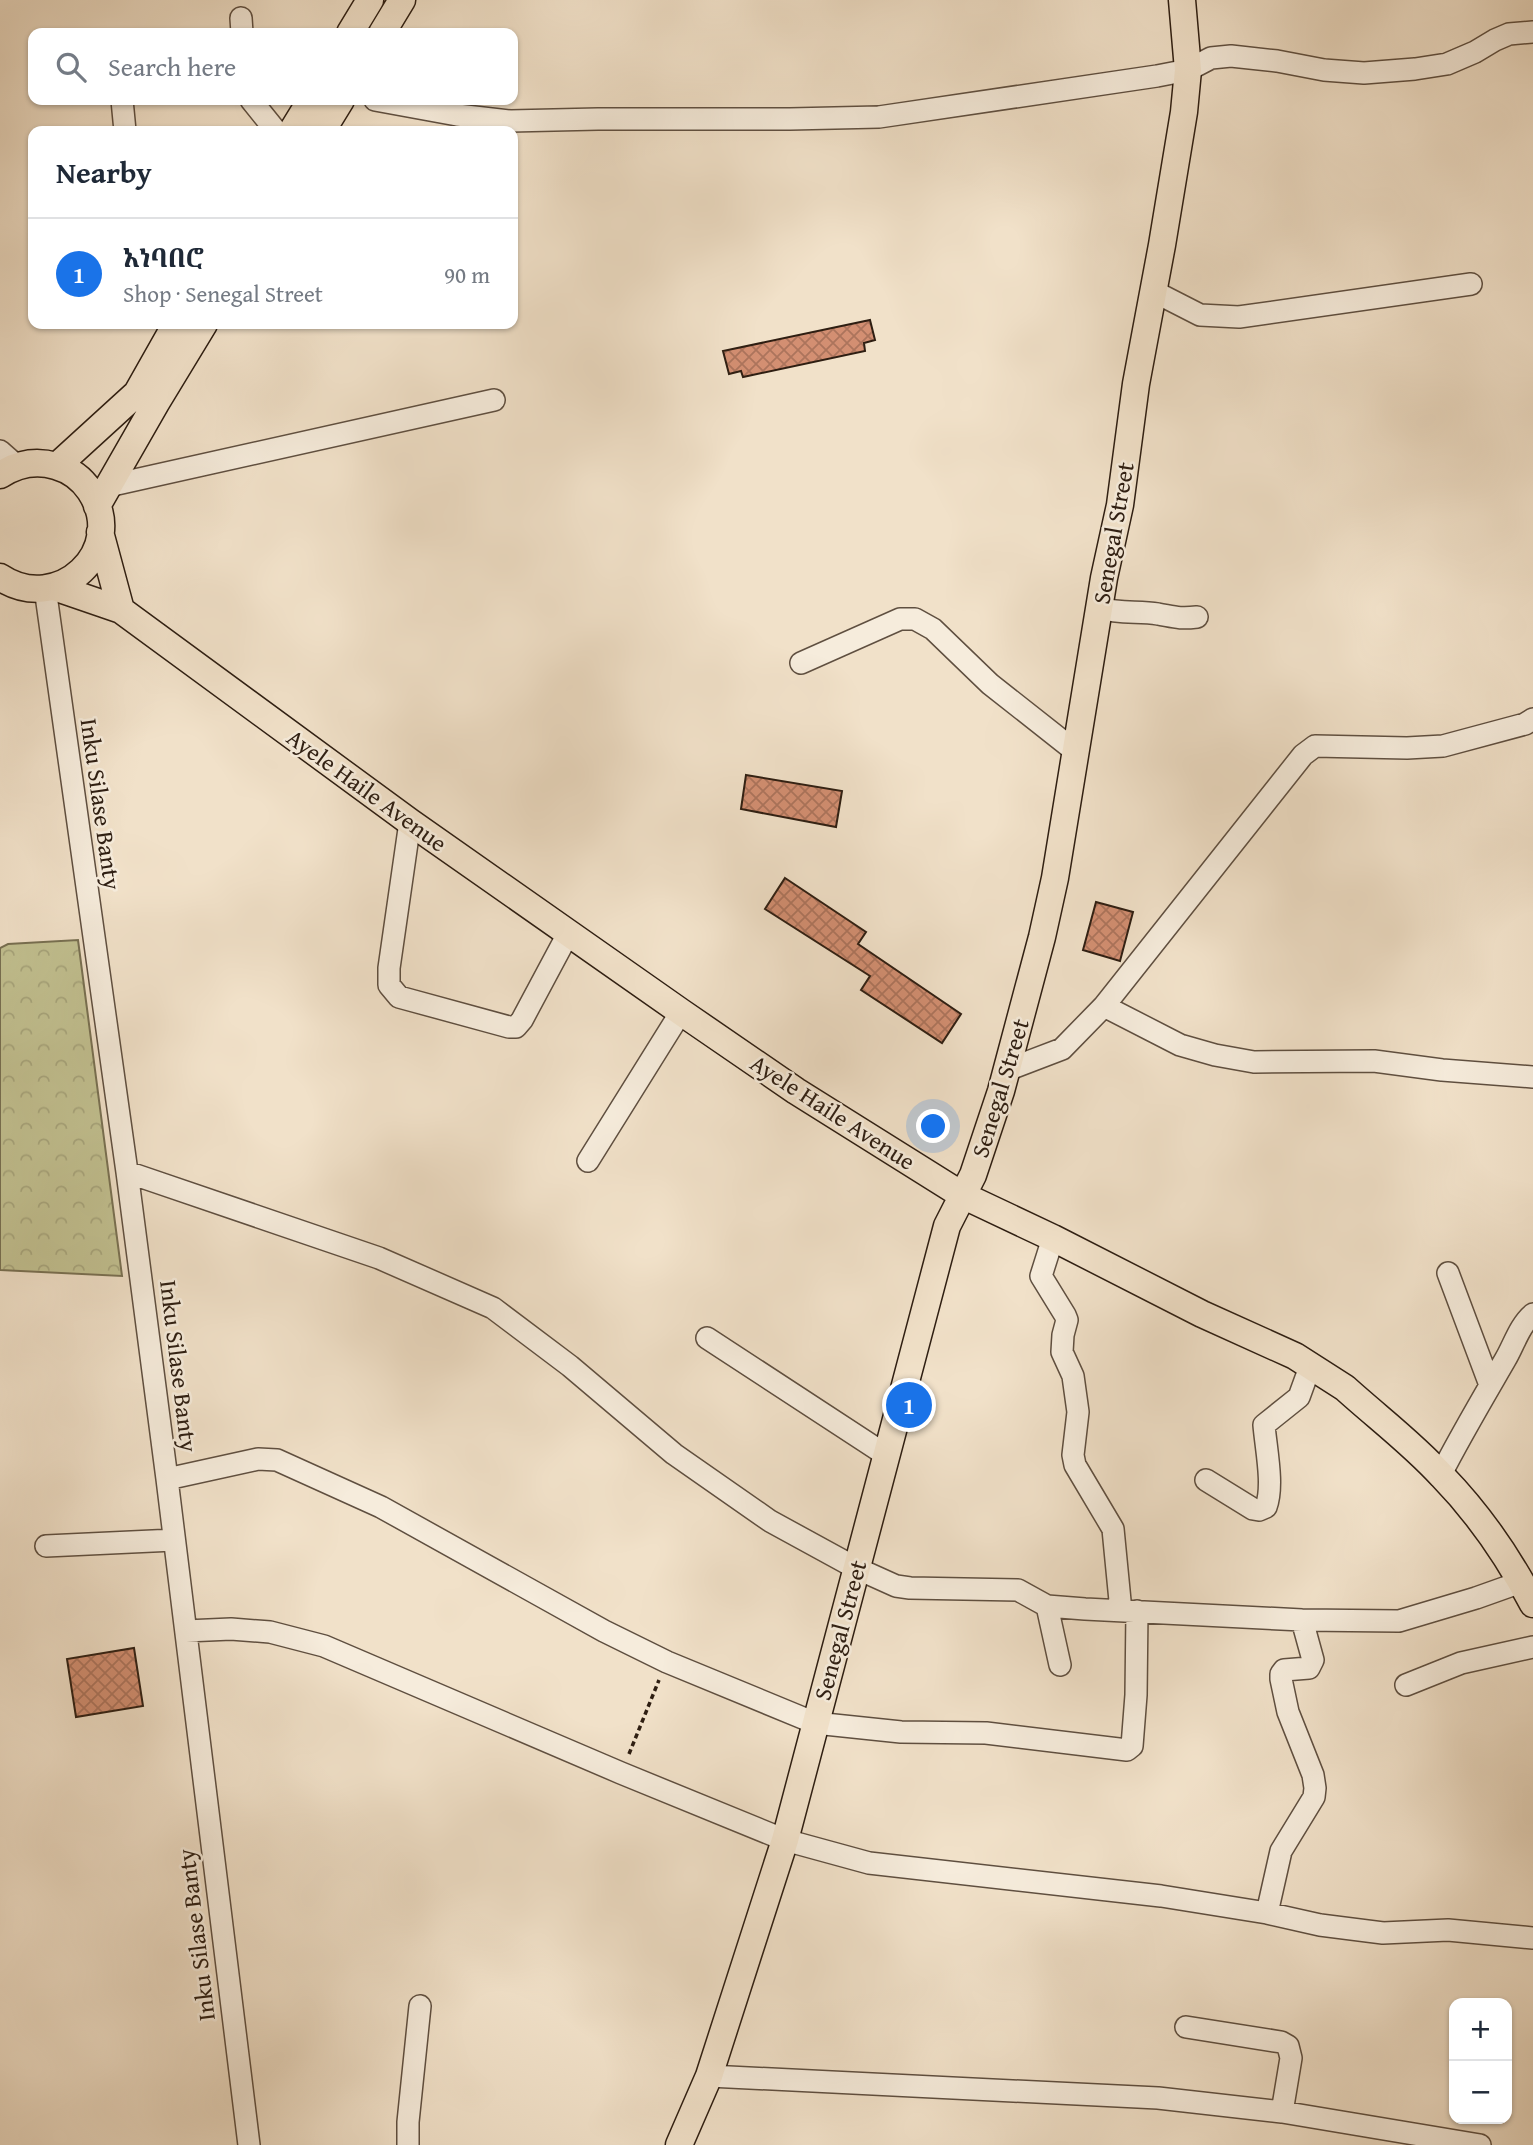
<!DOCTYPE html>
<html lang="en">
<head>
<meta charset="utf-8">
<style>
	body { margin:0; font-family:"Gentium Book Plus","Noto Serif Ethiopic",serif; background:#f2f2f3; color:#1f2937 }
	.controls { position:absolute; right:21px; bottom:21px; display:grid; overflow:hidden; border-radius:14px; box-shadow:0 2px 5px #0004 }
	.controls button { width:63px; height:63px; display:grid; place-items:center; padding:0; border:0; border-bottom:2px solid #e0e1e3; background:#fff; color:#1f2937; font:35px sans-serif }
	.you { position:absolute; left:934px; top:1127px; width:24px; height:24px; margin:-18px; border:5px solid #fff; border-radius:50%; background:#1a73e8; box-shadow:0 0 0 10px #1a73e833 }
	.badge { display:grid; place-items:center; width:46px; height:46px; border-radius:50%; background:#1a73e8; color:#fff; font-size:23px; font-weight:700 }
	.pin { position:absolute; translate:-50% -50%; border:4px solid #fff; box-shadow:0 2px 7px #0006 }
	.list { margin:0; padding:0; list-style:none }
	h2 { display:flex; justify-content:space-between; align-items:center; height:91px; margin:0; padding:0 28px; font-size:30px }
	h2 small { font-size:23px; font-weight:400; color:#747a83 }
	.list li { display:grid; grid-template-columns:46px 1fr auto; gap:21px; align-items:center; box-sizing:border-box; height:112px; padding:0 28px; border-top:2px solid #e0e1e3 }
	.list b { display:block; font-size:26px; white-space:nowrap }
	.list p { margin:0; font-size:23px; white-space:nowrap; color:#747a83 }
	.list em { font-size:23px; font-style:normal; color:#747a83 }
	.icon { flex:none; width:38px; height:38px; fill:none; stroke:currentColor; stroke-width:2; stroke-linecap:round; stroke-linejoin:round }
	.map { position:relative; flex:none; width:1533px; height:2145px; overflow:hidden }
	.search { position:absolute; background:#fff; box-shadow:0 2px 5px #0004; left:28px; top:28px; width:490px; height:77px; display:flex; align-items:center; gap:18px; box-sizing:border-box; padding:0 24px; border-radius:14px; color:#747a83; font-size:26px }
	.panel { position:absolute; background:#fff; box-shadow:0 2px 5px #0004; left:28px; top:126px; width:490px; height:203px; border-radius:14px }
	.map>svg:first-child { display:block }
	.park { fill:url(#park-crowns); stroke:#787052; stroke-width:2 }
	.building { fill:url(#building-cross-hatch); stroke:#2e1e12; stroke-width:2 }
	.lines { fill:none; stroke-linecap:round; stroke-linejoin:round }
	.minor-casing { stroke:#5f4f40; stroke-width:24 }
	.major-casing { stroke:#2e1e12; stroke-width:29 }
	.path { stroke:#2e1e12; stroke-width:3.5; stroke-dasharray:5 3.5; stroke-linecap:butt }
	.minor { stroke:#f6ecdc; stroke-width:21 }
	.major { stroke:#f1e1c9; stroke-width:26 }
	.labels { text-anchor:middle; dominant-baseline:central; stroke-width:5; stroke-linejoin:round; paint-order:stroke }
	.street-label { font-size:24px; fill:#2e1e12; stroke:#f6ecdc }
</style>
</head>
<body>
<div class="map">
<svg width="1533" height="2145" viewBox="0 0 1533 2145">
	<defs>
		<pattern id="park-crowns" width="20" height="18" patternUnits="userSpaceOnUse" patternTransform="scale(1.75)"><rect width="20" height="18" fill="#c2c191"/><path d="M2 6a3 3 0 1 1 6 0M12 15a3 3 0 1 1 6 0" fill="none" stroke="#a7a57c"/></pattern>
		<pattern id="building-cross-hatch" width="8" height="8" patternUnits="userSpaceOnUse" patternTransform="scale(1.75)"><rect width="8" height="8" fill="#d38f72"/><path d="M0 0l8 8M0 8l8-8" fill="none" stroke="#ac745c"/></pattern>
	</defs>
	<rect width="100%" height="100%" fill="#f1e1c9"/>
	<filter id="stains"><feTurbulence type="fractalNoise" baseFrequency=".00286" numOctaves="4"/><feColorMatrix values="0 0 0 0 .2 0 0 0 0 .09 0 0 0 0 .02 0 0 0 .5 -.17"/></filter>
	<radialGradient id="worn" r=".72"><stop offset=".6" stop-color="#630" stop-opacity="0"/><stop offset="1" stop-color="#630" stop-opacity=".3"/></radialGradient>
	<path class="park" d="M78 940 122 1276 0 1270V948L8 944Z"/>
	<path class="building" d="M870 320 875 340 864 343 865 351 743 377 741 371 729 374 723 351Z
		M746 775 842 791 836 827 741 809Z
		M785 878 866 932 858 944 961 1014 942 1043 861 990 870 976 765 909Z
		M1096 902 1133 912 1120 961 1083 950Z
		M134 1648 143 1706 76 1717 67 1659Z"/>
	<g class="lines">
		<g class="minor-casing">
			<path id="minor" d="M241 18 242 33
				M122 100 125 131
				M251 100 276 131
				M375 100 457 115 510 121 598 119H790L879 117 1157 76 1188 70 1211 58 1231 56 1277 61 1324 70 1364 73 1415 69 1447 64 1475 52 1495 40 1509 34 1533 32
				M1153 291 1200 315 1239 317 1471 284
				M0 451 17 466
				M108 486 494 400
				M45 588 127 1172 167 1479 249 2145
				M1100 608C1119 614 1138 611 1158 614 1175 617 1179 619 1197 617
				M801 663 900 619H915L933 629 990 684 1075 751
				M410 822 389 968V985L399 997 509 1027H516L522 1020 569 932
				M1104 1006 1303 755 1315 746 1407 748 1443 746 1525 724 1533 719
				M1007 1070 1062 1049 1104 1006 1180 1045 1215 1055 1254 1062 1374 1061 1442 1070 1533 1077
				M588 1161 681 1012
				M127 1172 379 1258 493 1308 570 1366 674 1454 770 1521 856 1568 896 1586 910 1588 1018 1590 1047 1606 1085 1609 1302 1620 1399 1621 1476 1598 1521 1582
				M1053 1238 1041 1276 1065 1315 1067 1320 1063 1335 1062 1352 1073 1376 1078 1412 1073 1455 1075 1465 1113 1529 1121 1611
				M1448 1273 1490 1385
				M707 1338 886 1455
				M1441 1474C1461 1435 1483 1398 1505 1360 1514 1345 1519 1326 1533 1314
				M167 1479 258 1459 277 1460 381 1507 604 1631 667 1662 815 1723 901 1732 986 1733 1127 1750 1132 1746 1136 1695 1137 1611
				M1206 1480 1253 1509 1259 1510 1266 1507C1274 1486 1266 1449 1264 1425L1299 1397 1311 1364
				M46 1546 174 1540
				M1047 1606 1060 1665
				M186 1631 231 1629 270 1632 324 1646 621 1773 785 1840 869 1863 1161 1896 1267 1913 1320 1925 1383 1933 1448 1930 1533 1938
				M1406 1685 1461 1663 1533 1647
				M1267 1913 1281 1851 1314 1797 1315 1788 1313 1775 1288 1712 1281 1679V1674L1284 1670 1309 1668 1313 1660 1302 1620
				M1186 2027 1281 2042 1288 2046 1291 2058 1282 2112
				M709 2076 1158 2098 1282 2112 1480 2145
				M408 2145V2122L420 2006"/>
		</g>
		<g class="major-casing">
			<path id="major" d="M350 33 370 0
				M382 33 402 0
				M292 131 311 100
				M322 131 341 100
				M57 466 137 393 176 324
				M0 475C17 464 36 460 56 466 70 470 82 479 90 491 129 550 58 616 0 577
				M97 506 156 403 204 324
				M100 532 121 610
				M54 587 121 610 410 822 681 1012 796 1091 962 1195 1053 1238 1202 1314 1295 1356 1345 1388C1377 1417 1413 1444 1442 1476 1478 1513 1509 1558 1533 1604
				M679 2145 709 2076 785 1840 947 1226 973 1175 1001 1091 1042 937 1055 878 1104 578 1120 505 1136 384 1162 245 1184 112 1188 70 1182 0"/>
		</g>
		<path class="path" d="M629 1754 659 1680"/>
		<use href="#minor" class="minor"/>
		<use href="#major" class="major"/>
	</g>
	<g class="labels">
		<g class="street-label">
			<text transform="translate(1113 533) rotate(-80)">Senegal Street</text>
			<text transform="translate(367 790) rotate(36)">Ayele Haile Avenue</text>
			<text transform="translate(101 804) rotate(82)">Inku Silase Banty</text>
			<text transform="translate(1000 1088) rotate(-73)">Senegal Street</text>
			<text transform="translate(833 1112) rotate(33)">Ayele Haile Avenue</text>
			<text transform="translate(179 1366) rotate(83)">Inku Silase Banty</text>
			<text transform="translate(840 1630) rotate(-75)">Senegal Street</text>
			<text transform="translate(196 1935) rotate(-97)">Inku Silase Banty</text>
		</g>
	</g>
	<rect width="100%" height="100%" filter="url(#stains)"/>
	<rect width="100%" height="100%" fill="url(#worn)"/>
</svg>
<div class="controls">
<button>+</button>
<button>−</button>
</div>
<div class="you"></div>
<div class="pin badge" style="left:909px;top:1405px">1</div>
<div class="search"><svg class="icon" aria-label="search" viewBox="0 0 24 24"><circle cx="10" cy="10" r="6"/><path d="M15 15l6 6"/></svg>Search here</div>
<section class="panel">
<h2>Nearby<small></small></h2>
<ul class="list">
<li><span class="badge">1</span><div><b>አነባበሮ</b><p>Shop · Senegal Street</p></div><em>90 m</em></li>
</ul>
</section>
</div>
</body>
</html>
